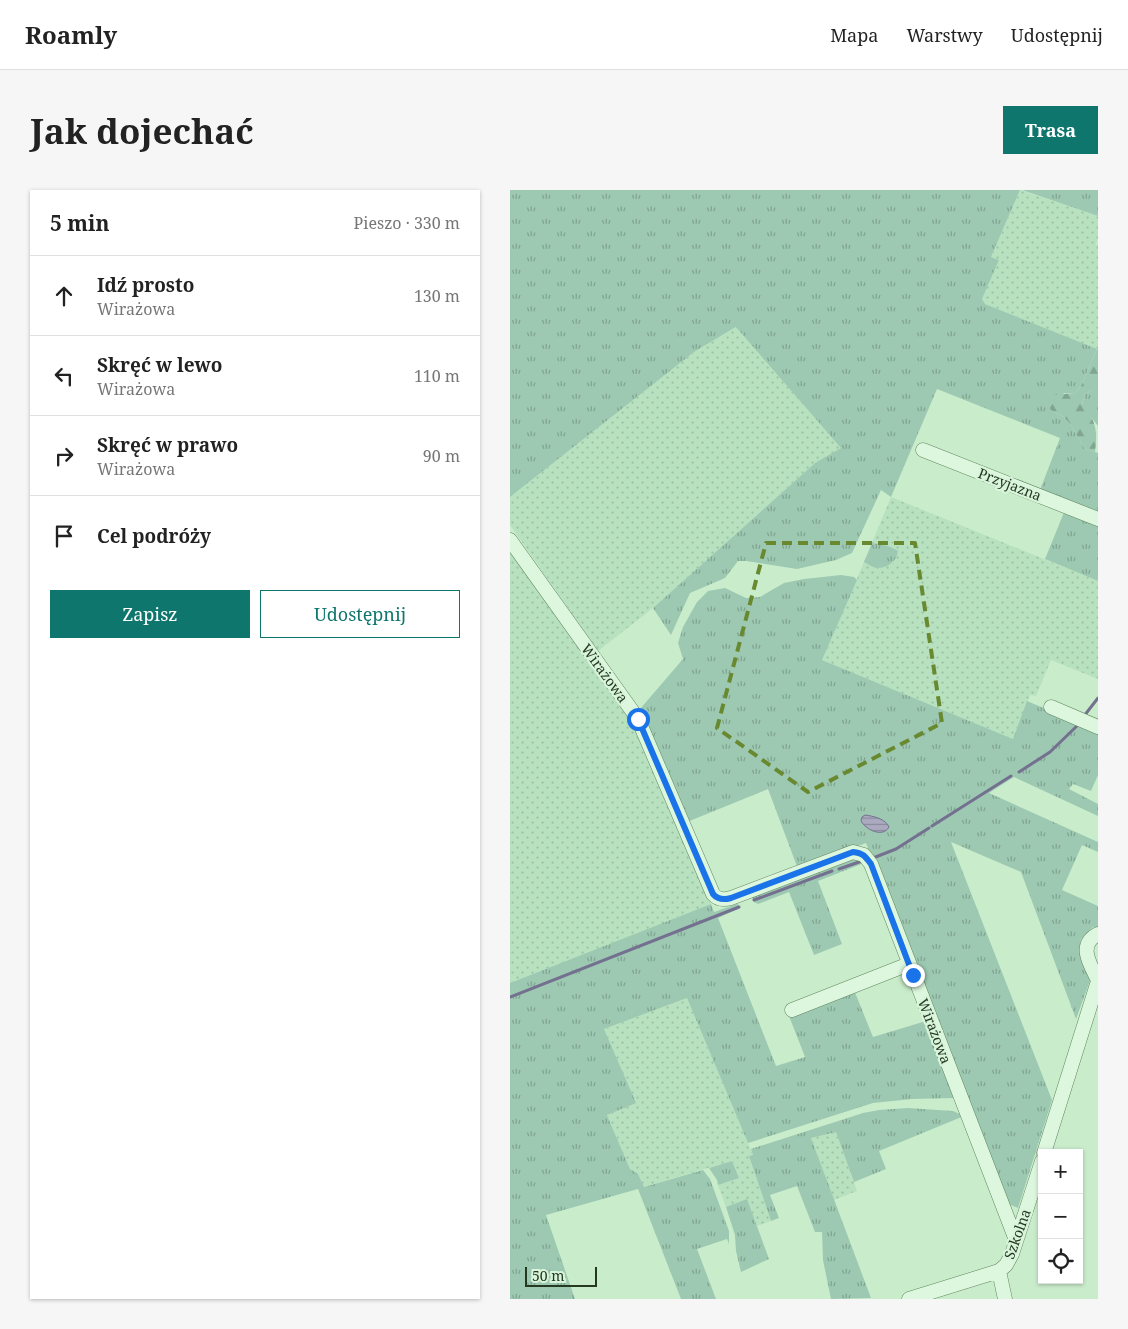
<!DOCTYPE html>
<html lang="pl">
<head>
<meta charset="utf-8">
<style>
	body { margin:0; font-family:"Noto Serif",serif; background:#f6f6f6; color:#222 }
	.controls { position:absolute; right:15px; bottom:15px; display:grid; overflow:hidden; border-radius:0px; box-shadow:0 1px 4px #0004 }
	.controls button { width:45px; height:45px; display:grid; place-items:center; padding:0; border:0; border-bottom:1px solid #e0e0e0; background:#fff; color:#222; font:25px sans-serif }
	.scale { position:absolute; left:15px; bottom:12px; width:72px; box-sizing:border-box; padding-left:5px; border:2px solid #253921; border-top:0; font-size:14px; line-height:18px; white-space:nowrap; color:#253921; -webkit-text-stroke:4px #d8f4da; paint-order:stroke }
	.stop { position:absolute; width:15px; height:15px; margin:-11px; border:4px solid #1a73e8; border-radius:50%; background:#fff }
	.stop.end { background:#1a73e8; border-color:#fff; box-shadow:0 1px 5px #0008 }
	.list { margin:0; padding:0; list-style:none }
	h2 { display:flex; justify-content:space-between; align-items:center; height:65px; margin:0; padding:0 20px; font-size:21px }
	h2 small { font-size:16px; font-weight:400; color:#767676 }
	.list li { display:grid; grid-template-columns:32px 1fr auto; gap:15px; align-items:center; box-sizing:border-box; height:80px; padding:0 20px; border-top:1px solid #e0e0e0 }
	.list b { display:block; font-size:19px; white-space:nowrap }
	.list p { margin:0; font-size:16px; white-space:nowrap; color:#767676 }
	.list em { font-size:16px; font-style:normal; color:#767676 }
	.actions { display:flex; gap:10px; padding:15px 20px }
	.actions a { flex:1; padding:11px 0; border:1px solid #0f766e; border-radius:0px; text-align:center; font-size:18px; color:#0f766e }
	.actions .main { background:#0f766e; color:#fff }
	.icon { flex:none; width:28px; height:28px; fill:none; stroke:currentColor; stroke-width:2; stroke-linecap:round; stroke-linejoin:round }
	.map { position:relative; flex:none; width:588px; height:1109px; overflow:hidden; border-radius:0px }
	header { display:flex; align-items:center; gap:30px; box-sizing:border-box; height:70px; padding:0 25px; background:#fff; border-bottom:1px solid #e0e0e0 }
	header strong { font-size:24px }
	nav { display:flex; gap:28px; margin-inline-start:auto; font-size:18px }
	.intro { display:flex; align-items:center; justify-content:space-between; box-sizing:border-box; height:120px; padding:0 30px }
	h1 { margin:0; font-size:35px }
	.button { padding:12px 22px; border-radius:0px; background:#0f766e; color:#fff; font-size:18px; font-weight:700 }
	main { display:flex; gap:30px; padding:0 30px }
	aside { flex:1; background:#fff; border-radius:0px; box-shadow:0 1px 4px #0004 }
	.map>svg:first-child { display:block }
	.farmland { fill:url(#farmland-dots) }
	.grass { fill:url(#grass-tufts) }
	.forest { fill:url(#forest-firs) }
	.water { fill:url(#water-rules); stroke:#74708f }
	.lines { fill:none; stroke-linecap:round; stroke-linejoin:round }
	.stream { stroke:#74708f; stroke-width:3 }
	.minor-casing { stroke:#63875f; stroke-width:15 }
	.minor { stroke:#dcf7de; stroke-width:14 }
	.route { stroke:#1a73e8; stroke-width:6 }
	.marked { fill:none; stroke:#698931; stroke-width:4; stroke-dasharray:10 6; stroke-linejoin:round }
	.labels { text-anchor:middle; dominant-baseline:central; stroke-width:4.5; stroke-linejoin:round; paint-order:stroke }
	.street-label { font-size:14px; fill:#253921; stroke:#d8f4da }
</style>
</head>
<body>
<header>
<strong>Roamly</strong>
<nav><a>Mapa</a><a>Warstwy</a><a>Udostępnij</a></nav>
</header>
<div class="intro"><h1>Jak dojechać</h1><a class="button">Trasa</a></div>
<main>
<aside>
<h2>5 min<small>Pieszo · 330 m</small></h2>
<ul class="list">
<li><svg class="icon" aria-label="ahead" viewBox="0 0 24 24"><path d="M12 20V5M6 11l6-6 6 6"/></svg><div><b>Idź prosto</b><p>Wirażowa</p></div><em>130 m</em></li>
<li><svg class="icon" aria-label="left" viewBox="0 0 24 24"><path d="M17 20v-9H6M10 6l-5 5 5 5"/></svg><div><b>Skręć w lewo</b><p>Wirażowa</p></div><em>110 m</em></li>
<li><svg class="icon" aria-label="right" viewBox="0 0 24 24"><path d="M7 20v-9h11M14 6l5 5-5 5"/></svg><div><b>Skręć w prawo</b><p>Wirażowa</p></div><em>90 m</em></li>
<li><svg class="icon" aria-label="arrive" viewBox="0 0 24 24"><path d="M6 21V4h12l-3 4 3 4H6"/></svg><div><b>Cel podróży</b></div></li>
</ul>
<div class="actions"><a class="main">Zapisz</a><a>Udostępnij</a></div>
</aside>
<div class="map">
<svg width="588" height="1109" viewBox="0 0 588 1109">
	<defs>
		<pattern id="farmland-dots" width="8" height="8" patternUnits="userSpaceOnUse" patternTransform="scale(1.25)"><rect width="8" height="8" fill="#b7e1bf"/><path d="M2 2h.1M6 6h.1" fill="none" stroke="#9dc2a4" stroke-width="1.8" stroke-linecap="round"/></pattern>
		<pattern id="grass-tufts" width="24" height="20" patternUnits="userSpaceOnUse" patternTransform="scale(1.25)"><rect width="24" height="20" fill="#9dc9b2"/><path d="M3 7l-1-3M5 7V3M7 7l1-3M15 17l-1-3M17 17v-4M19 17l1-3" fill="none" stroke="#80a490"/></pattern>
		<pattern id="forest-firs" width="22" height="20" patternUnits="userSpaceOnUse" patternTransform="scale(1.25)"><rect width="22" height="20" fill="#9dc9b2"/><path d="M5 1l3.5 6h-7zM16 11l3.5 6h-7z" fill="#80a490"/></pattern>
		<pattern id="water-rules" width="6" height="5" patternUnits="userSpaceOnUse" patternTransform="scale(1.25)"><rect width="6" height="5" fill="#abaac0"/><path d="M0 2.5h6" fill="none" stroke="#8b8b9c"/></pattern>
	</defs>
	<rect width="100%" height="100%" fill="#c9eccb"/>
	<path class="farmland" d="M510 0 588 26V48L586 54 588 55V160L475 114 473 112 472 109 489 70 481 67Z
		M227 137 332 258 305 273 143 418 88 461 0 335V307L184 162Z
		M381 307 588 391V489L541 470 526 506 520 505 503 549 312 470 354 372 365 378H369L375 377 384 372 374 355 362 353Z
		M0 357 126 531 201 714 0 793Z
		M177 808 243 965 239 966 261 1031 247 1036 237 1010 216 1017 208 995 229 988 222 971 133 997 128 984 120 979 97 924 94 839Z
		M326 941 347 1001 324 1010 301 948Z"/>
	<path class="grass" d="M0 0H510L481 67 489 70 472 109 475 114 587 159 571 196 565 203H554L541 220 554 227 561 235 574 258 588 263V324L530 300 550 248 427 199 381 307 371 300 342 363 326 370 287 379 236 371H228L215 388 180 403 161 445 143 418 305 273 331 258 226 137 184 162 0 307Z
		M512 0H588V26Z
		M581 201H588V236L572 215 575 204Z
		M555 320 588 334V391L535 369Z
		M362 353C372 354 380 356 388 361 387 371 377 379 366 378 362 377 358 374 354 372Z
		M331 385 344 387 347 390 312 470 503 549 517 511 588 541V585L581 601 563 594 559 599 588 614V626L504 587 479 603 588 652V662L572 655 552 700 588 716V738L583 737 571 749 570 754 574 770 581 788 566 829 511 682 441 652 542 910 508 1018 496 1013 356 653 288 679 258 599 177 632 130 519 173 469 168 453 173 437 187 412 198 401 215 398 236 408 250 407 274 393 294 389Z
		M346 666 354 673 308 691 332 754 304 765 279 702 248 714 244 712 241 705Z
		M201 714 204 722 227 714 229 715 228 719 208 728 266 876 295 867 279 826 344 800 363 847 416 831 445 908 402 909 363 913 238 953 177 808 94 839 126 913 97 925 120 979 128 984 134 997 193 980 200 989 219 1041V1054L217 1049 187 1059 206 1109H171L128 999 36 1025 65 1109H0V793Z
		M398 918 443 921 454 926 369 961 376 979 344 992 326 942 301 948 361 1108 321 1109 313 1070 312 1042H305L287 996 260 1005 269 1028 261 1031 239 966 243 965 241 959 353 923 369 920Z
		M222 971 229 988 208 995 207 990 199 978Z
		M237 1009 259 1069 231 1082 226 1061 225 1045 216 1017Z"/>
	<path class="forest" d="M587 159 588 160V201H581L575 204 572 214C586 230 588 241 585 262L574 258 561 235 554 227 541 220 537 214 542 205 565 203 571 196Z"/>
	<path class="water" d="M355 625C363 626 376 629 379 637 373 648 356 640 351 631L352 627Z"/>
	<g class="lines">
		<path class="stream" d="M574 526 588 508
			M509 582 540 562 569 534
			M422 636 501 586
			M363 668 386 659 419 638
			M329 679 352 671
			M244 710 322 681
			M0 807 229 717"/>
		<g class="minor-casing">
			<path id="minor" d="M413 260 588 329
				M0 350 128 529 203 704C208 710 214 710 221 708L343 662 354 665 361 674 506 1050
				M541 517 588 537
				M588 744C567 755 580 774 588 790
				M282 820 399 774
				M534 963 588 791
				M489 1081 495 1109
				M399 1109 489 1081 496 1075 502 1064 532 971"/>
		</g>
		<use href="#minor" class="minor"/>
	</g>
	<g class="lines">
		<path class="route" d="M128 529 203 704C208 710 214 710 221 708L343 662C353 663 355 666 361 674L403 785"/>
	</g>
	<path class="marked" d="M256 353H405L432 533 298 602 207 538Z"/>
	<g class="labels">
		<g class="street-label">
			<text transform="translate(500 294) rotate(21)">Przyjazna</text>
			<text transform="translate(95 483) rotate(54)">Wirażowa</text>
			<text transform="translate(425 841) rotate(69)">Wirażowa</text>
			<text transform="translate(507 1044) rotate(-70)">Szkolna</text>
		</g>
	</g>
</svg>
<div class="controls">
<button>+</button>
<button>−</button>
<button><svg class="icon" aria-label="locate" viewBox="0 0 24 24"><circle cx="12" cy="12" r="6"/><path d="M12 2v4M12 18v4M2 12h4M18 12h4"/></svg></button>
</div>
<div class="scale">50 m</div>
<div class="stop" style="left:128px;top:529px"></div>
<div class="stop end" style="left:403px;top:785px"></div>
</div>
</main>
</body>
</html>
